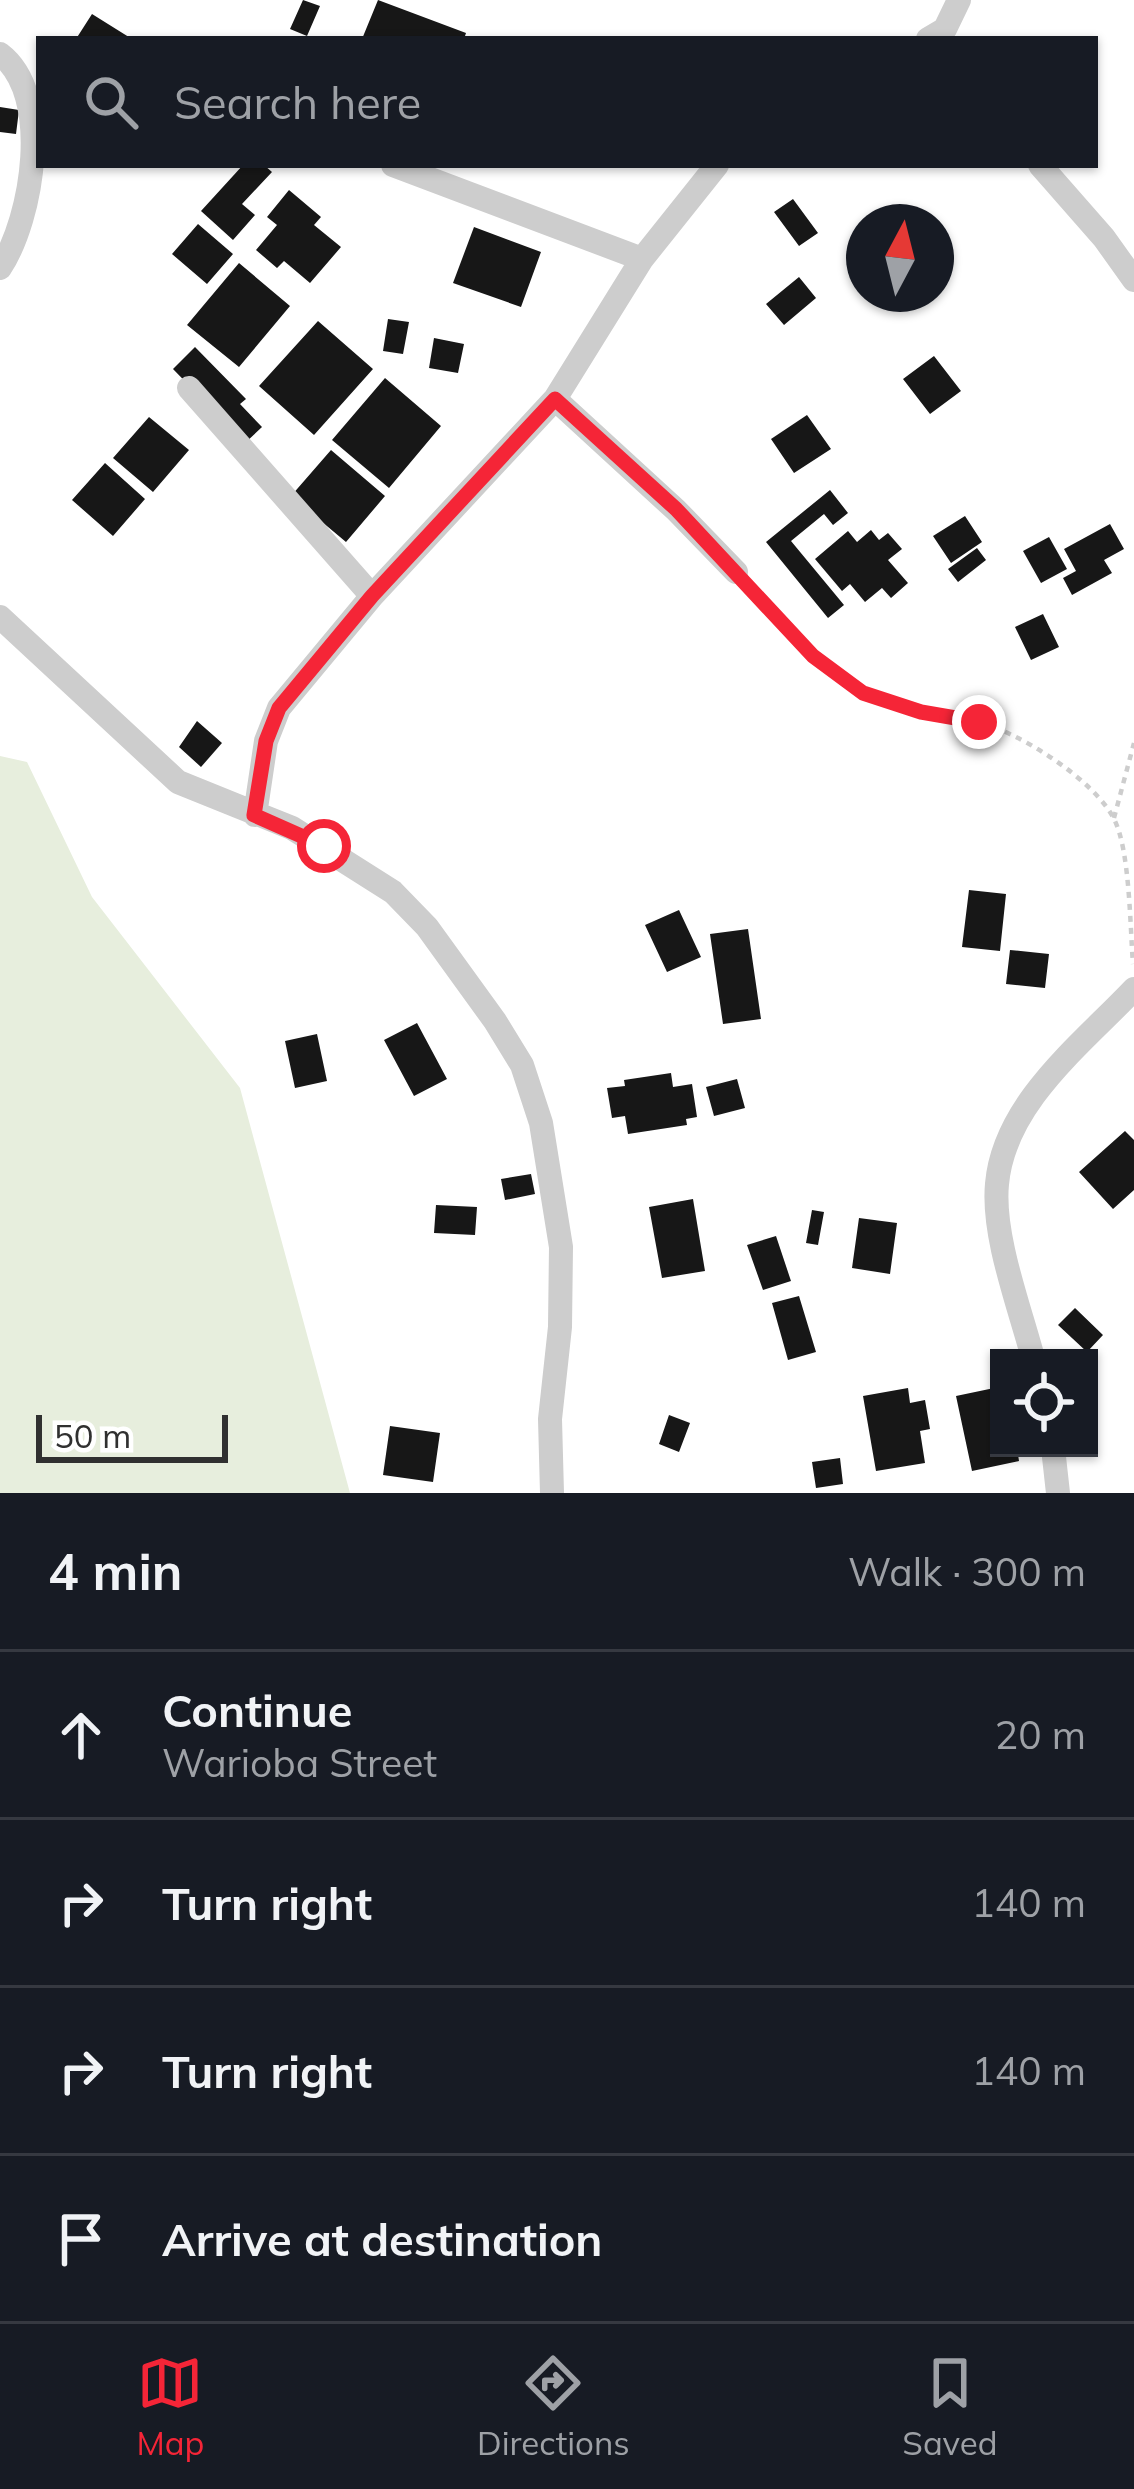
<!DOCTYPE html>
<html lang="en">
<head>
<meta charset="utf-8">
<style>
	body { margin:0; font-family:Mulish,sans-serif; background:#242831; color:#f1f3f6 }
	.controls { position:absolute; right:36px; bottom:36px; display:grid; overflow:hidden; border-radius:0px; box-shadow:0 3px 9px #0004 }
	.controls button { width:108px; height:108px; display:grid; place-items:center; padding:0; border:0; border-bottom:3px solid #363941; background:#171b24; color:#f1f3f6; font:60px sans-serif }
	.compass { position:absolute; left:846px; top:204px; width:108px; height:108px; border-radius:50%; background:#171b24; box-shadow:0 3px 9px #0004; rotate:7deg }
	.scale { position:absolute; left:36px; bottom:30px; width:192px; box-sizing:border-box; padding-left:12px; border:6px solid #303030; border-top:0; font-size:33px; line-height:42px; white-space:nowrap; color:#303030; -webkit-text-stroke:9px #fff; paint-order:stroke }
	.stop { position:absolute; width:36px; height:36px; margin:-27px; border:9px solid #f52537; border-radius:50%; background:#fff }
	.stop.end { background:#f52537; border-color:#fff; box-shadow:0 3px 12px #0008 }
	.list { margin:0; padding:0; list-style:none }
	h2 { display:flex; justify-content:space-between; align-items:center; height:156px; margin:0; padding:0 48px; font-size:51px }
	h2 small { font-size:39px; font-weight:400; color:#9ea1a6 }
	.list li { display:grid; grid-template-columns:78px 1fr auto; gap:36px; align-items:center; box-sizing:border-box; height:168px; padding:0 48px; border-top:3px solid #363941 }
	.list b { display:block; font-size:45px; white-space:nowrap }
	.list p { margin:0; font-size:39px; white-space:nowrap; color:#9ea1a6 }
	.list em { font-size:39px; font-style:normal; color:#9ea1a6 }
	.icon { flex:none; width:66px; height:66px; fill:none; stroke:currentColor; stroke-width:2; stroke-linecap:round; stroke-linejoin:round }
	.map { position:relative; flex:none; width:1134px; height:1493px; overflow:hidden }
	.search { position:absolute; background:#171b24; box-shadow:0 3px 9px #0004; left:36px; right:36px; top:36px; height:132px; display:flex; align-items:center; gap:30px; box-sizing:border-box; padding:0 42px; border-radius:0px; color:#9ea1a6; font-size:45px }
	.sheet { height:828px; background:#171b24 }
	nav { display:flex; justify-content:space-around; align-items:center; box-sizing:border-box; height:168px; border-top:3px solid #363941; background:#171b24; font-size:33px; color:#9ea1a6 }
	nav a { display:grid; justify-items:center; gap:6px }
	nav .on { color:#f52537 }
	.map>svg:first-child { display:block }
	.green { fill:#e7eedd }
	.building { fill:#171717 }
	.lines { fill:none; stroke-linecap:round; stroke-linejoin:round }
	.path { stroke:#cdcdcd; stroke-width:4.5; stroke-dasharray:6 6; stroke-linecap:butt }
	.minor { stroke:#cdcdcd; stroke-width:24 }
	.route { stroke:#f52537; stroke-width:15 }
</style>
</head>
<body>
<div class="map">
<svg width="1134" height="1493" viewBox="0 0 1134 1493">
	<rect width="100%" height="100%" fill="#fff"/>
	<path class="green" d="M0 756 27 762 92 897 240 1088 350 1493H0Z"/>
	<path class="building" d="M303 0 320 6 307 36 290 29Z
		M378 0 466 33 464 39H362Z
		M92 14 132 39H76Z
		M0 107 19 110 16 134 0 132Z
		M243 165H264L272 172 242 204 255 215 233 240 201 211Z
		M289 190 321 217 314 225 341 247 310 283 284 261 277 268 256 250 277 225 267 217Z
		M793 199 818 233 799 246 774 212Z
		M198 224 233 254 207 284 172 254Z
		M474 227 541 252 521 307 453 283Z
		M239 263 290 306 239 367 187 325Z
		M799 277 816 298 784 325 766 304Z
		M388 319 409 322 403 354 383 351Z
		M318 321 373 369 314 435 259 386Z
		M434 338 464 344 458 373 429 368Z
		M195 347 246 399 240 404 262 427 245 443 173 369Z
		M934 356 961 391 930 414 903 379Z
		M385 378 441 426 389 488 332 440Z
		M807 415 831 449 794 473 771 439Z
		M149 417 189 450 153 492 113 458Z
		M331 450 385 496 346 542 291 496Z
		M105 463 145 499 113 536 72 500Z
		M830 490 848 513 833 525 824 514 791 541 844 605 828 618 766 542Z
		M965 516 982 542 951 563 933 536Z
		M1110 524 1124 549 1104 560 1112 573 1072 595 1063 578 1076 571 1064 549Z
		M871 530 879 540 888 533 902 549 888 560 908 583 891 598 882 588 865 602 850 584 842 591 815 559 848 531 857 542Z
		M1049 537 1067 569 1041 583 1023 551Z
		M977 548 986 560 958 582 948 569Z
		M1043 614 1059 647 1031 660 1015 627Z
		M197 721 222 743 201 767 179 747Z
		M969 890 1006 894 1000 951 962 947Z
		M679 910 701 957 667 972 645 925Z
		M748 929 761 1019 723 1024 710 934Z
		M1010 950 1049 954 1045 988 1006 984Z
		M417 1023 447 1079 414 1096 384 1040Z
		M317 1034 327 1081 295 1088 285 1041Z
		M671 1073 673 1087 692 1084 697 1117 686 1119 687 1125 628 1134 625 1116 612 1118 607 1088 625 1086 624 1080Z
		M737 1079 745 1108 714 1116 706 1087Z
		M1125 1131 1134 1140V1190L1113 1209 1079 1172Z
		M531 1174 535 1194 505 1200 501 1179Z
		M693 1199 705 1271 662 1278 649 1207Z
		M436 1205 477 1207 475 1235 434 1233Z
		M812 1210 824 1212 818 1245 806 1243Z
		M859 1218 897 1223 890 1274 852 1268Z
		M776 1236 791 1281 763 1290 747 1245Z
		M799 1296 816 1352 788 1360 772 1303Z
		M1075 1308 1103 1335 1087 1352 1058 1325Z
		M999 1387V1448H1017L1019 1461 972 1471 956 1396Z
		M908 1388 910 1403 925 1400 930 1429 920 1431 925 1463 876 1471 863 1396Z
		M669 1415 690 1423 679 1452 659 1444Z
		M390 1426 440 1433 433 1482 383 1475Z
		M840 1458 843 1484 816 1488 812 1462Z"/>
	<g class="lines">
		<path class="path" d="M752 590C785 626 821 674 867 694 901 709 938 713 974 721 1016 730 1094 779 1114 819 1130 850 1130 927 1133 964
			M1114 818 1134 743"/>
		<path class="minor" d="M928 39 945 29 959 0
			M0 54C53 94 33 218 0 268
			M393 165 642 259
			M1040 165 1104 238 1134 280
			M189 388 372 596
			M555 399 676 510 736 572
			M0 617 178 782 292 828 393 892 427 927 495 1021 522 1065 541 1123 561 1247 560 1327 550 1419 552 1493
			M255 815 266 741 279 708 372 596 555 399 642 259 717 165
			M1033 1358C1020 1308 992 1236 997 1184 1004 1103 1082 1044 1134 989
			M1053 1448 1058 1493"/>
	</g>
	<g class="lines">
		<path class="route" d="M324 846 254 815 266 741 279 708 372 596 555 399 676 509 813 656 863 693 921 712 979 722"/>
	</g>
</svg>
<div class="controls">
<button><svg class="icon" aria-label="locate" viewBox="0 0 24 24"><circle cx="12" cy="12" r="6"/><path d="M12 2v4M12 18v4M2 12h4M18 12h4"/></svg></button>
</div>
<svg class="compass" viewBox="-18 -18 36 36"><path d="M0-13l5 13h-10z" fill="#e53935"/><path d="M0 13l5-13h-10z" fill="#9ea1a6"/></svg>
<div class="scale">50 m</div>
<div class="stop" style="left:324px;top:846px"></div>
<div class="stop end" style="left:979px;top:722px"></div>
<div class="search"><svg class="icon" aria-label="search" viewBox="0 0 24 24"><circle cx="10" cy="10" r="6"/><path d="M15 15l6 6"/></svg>Search here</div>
</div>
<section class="sheet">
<h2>4 min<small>Walk · 300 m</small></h2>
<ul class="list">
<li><svg class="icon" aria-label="ahead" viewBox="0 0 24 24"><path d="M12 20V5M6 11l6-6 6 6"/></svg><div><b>Continue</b><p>Warioba Street</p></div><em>20 m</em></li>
<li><svg class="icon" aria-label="right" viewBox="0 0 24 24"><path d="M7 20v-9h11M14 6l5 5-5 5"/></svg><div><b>Turn right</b></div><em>140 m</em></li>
<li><svg class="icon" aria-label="right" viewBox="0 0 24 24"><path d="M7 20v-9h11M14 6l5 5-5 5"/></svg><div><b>Turn right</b></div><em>140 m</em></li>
<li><svg class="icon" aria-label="arrive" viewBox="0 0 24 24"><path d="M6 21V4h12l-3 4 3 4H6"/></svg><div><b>Arrive at destination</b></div></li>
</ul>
</section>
<nav>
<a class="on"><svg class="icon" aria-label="map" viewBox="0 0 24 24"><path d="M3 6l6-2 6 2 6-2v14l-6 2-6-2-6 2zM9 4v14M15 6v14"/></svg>Map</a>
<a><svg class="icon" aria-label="directions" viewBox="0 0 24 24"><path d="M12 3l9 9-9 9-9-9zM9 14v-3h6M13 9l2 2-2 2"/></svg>Directions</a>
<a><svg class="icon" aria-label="saved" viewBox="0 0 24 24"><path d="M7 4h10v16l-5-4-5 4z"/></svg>Saved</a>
</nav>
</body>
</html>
